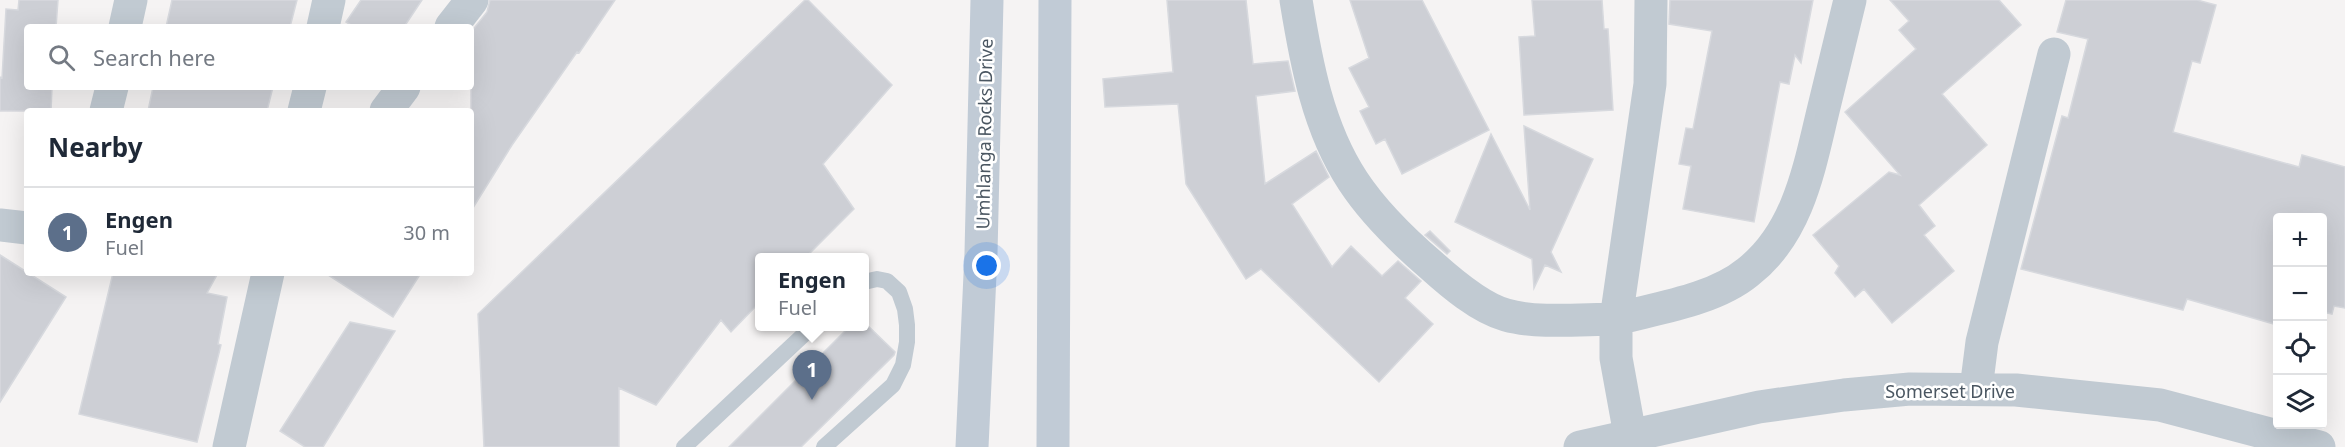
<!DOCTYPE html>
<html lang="en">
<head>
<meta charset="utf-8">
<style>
	body { margin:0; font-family:"Noto Sans",sans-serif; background:#f6f6f7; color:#1f2937 }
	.controls { position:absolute; right:18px; bottom:18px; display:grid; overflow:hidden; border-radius:6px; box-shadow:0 6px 24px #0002 }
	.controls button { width:54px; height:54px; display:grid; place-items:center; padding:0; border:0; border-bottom:2px solid #e0e1e3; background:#fff; color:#1f2937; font:30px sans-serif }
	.you { position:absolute; left:987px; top:266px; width:21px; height:21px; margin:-15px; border:4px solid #fff; border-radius:50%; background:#1a73e8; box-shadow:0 0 0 9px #1a73e833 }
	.badge { display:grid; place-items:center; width:39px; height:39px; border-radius:50%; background:#1a73e8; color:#fff; font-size:20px; font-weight:700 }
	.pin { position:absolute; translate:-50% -50px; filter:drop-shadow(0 2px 3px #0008) }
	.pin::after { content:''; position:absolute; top:32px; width:21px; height:18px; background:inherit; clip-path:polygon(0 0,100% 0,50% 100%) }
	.popup { position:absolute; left:755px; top:253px; width:114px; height:78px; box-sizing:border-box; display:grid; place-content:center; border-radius:6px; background:#fff; filter:drop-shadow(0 2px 4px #0005); font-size:20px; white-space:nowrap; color:#747a83 }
	.popup b { font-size:22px; color:#1f2937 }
	.popup::after { content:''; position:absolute; left:50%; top:100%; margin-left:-12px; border:12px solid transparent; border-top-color:#fff }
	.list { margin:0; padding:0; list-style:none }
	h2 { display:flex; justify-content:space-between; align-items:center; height:78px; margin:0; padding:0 24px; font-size:26px }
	h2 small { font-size:20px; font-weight:400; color:#747a83 }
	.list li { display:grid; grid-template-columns:39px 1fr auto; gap:18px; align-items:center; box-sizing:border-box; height:90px; padding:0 24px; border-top:2px solid #e0e1e3 }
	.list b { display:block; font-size:22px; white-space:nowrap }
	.list p { margin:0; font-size:20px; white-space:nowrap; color:#747a83 }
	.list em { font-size:20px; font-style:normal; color:#747a83 }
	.icon { flex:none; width:33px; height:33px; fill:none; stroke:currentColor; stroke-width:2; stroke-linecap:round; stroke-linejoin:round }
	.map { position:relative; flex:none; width:2345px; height:447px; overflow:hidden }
	.search { position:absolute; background:#fff; box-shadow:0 6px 24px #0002; left:24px; top:24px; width:450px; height:66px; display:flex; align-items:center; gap:15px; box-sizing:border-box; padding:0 21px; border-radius:6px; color:#747a83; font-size:22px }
	.panel { position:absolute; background:#fff; box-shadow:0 6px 24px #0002; left:24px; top:108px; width:450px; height:168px; border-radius:6px }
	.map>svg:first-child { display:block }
	.building { fill:#cdcfd5; stroke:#d7d9de; stroke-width:1.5 }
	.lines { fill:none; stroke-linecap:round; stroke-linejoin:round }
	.service { stroke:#c1cad2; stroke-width:16 }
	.minor { stroke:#c1cad2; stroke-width:33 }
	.secondary { stroke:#c1cbd6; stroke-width:33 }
	.labels { text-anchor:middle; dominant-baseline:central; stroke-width:5; stroke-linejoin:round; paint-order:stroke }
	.street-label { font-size:18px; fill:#4a5661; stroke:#fff }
</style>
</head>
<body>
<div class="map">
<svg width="2345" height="447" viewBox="0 0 2345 447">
	<rect width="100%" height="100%" fill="#f5f3f3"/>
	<path class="building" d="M19 0H58L56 27H27V87H52L51 111H0V77L2 78 6 9 18 10Z
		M172 0H297L290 27H166Z
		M361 0H422L404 27H354L346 22Z
		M490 0H615L579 53 577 52 512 145 471 211V32L487 12Z
		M805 0H808L892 85 823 164 854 209 805 258H759V303L731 332 721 320 656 405 619 388V447H484L478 314Z
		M1167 0H1246L1253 64 1288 61 1295 91 1256 96 1265 184 1316 151 1329 177 1292 204 1332 267 1351 246 1382 276 1398 261 1421 281 1405 298 1433 324 1379 382 1261 269 1246 279 1186 184 1178 104 1105 107 1103 79 1173 72Z
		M1350 0H1422L1489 130 1402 174 1385 139 1376 144 1360 111 1369 107 1349 68 1369 58Z
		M1532 0H1602L1604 29H1608L1613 110 1524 115 1519 37 1535 36Z
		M1670 0H1813L1801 63 1795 55 1789 84 1780 82 1754 222 1683 209 1691 166 1679 164 1686 128 1693 129 1712 31 1669 24Z
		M1890 0H1999L2021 25 1942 94 1987 145 1919 205 1935 226 1924 235 1954 271 1892 323 1864 289 1855 297 1835 273 1839 266 1813 235 1889 172 1900 175 1845 112 1916 49 1899 30 1909 21Z
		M2066 0H2197L2216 5 2200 63 2192 61 2173 132 2299 167 2302 155 2345 167V308L2334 306 2332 314 2322 312V218H2277V325L2187 299 2183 310 2021 269 2062 116 2068 118 2088 39 2057 32Z
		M153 87H273L267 111H148Z
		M1524 126 1593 159 1551 252 1561 272 1545 265 1534 288 1532 259 1455 222 1491 134 1530 210Z
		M1430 231 1450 251 1447 254 1425 235Z
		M0 255 66 297 0 402Z
		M113 273H218L207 293 227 297 218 344 221 345 197 442 79 414Z
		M325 273H421L393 317Z
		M350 322 395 331 323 447H305L280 431Z
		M864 322 895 352 894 355 801 447H729L849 327H864Z"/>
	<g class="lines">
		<path class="service" d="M684 447 813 326
			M824 447 893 385 903 365 907 342V325L905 309 899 292 887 281 877 279 864 282"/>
		<path class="minor" d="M1296 0C1306 62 1318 128 1353 181 1374 213 1402 240 1431 265 1451 283 1480 308 1506 315 1538 324 1583 319 1616 319L1650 84 1651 0
			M125 27 131 0
			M323 27 329 0
			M451 27 472 0
			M106 111 112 87
			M304 111 310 87
			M386 111 404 87
			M0 225 27 228
			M1976 389 1982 342 2054 54
			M1630 435 1616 358V319C1658 308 1714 300 1748 272 1798 233 1809 169 1823 111 1832 74 1841 37 1850 0
			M229 447 268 273
			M1580 447 1759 407 1844 395 1910 389 2016 390 2160 405 2319 447"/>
		<path class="secondary" d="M972 447 981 253 987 0
			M1053 447 1055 0"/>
	</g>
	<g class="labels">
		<g class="street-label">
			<text transform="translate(984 134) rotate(-89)">Umhlanga Rocks Drive</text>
			<text x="1950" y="391">Somerset Drive</text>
		</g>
	</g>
</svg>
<div class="controls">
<button>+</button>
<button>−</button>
<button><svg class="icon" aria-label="locate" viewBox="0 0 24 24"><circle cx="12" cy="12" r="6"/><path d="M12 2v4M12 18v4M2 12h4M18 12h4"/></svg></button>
<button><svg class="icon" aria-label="layers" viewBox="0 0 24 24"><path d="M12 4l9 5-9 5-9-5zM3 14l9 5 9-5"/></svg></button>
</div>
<div class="you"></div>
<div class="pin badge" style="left:812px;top:400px;background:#5c6f8a">1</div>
<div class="popup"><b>Engen</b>Fuel</div>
<div class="search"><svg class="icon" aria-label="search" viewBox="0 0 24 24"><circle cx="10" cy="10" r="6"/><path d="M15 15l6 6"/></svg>Search here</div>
<section class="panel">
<h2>Nearby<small></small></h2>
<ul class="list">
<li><span class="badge" style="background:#5c6f8a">1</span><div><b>Engen</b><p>Fuel</p></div><em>30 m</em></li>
</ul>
</section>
</div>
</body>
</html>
